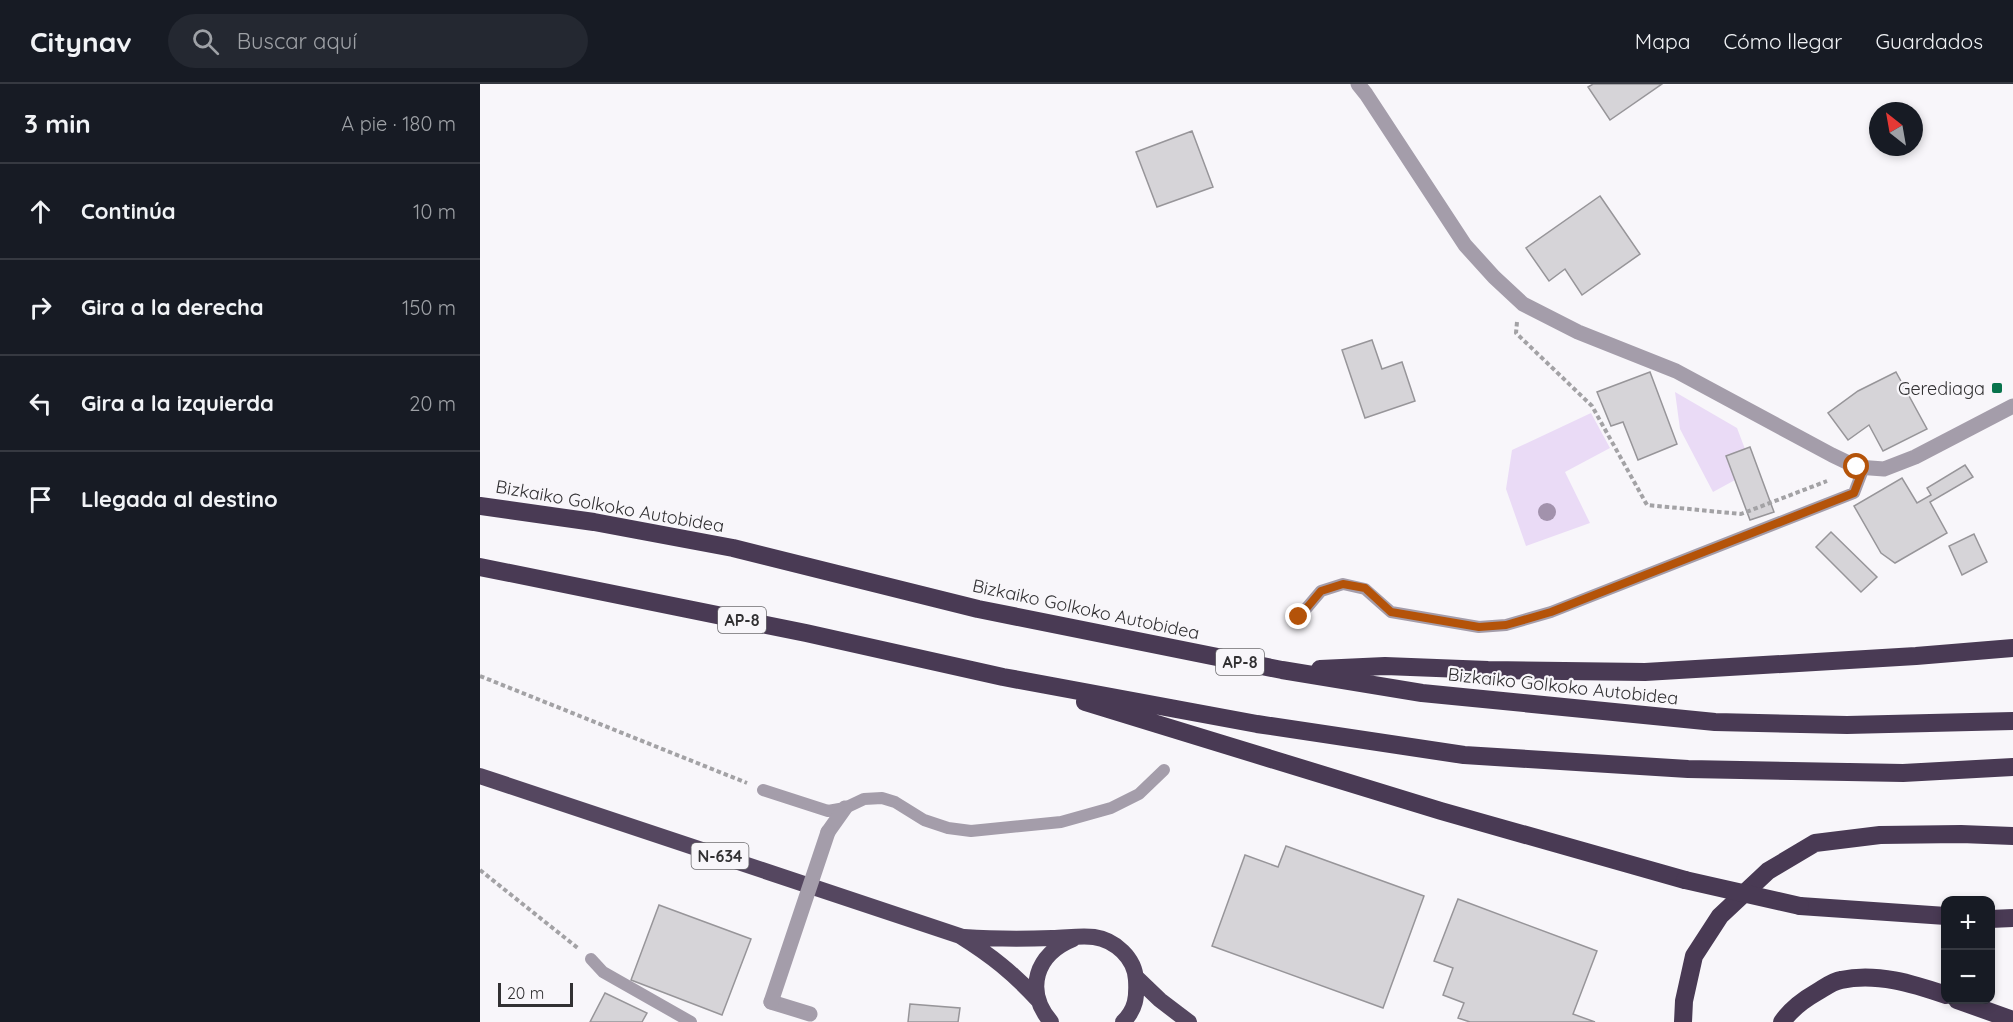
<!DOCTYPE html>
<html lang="es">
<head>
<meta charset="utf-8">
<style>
	body { margin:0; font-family:Quicksand,sans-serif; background:#242831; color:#f1f3f6 }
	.controls { position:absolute; right:18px; bottom:18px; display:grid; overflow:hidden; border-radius:12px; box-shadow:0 3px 9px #0003 }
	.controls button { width:54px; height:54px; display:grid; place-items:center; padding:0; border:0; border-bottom:2px solid #363941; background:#171b24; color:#f1f3f6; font:30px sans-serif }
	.compass { position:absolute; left:1389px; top:18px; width:54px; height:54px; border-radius:50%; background:#171b24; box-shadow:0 3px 9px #0003; rotate:329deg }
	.scale { position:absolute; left:18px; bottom:15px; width:75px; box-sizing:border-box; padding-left:6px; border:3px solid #323133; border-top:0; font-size:16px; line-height:21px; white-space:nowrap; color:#323133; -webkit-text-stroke:4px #f8f6fa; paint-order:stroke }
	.stop { position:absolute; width:18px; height:18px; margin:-14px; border:4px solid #b45309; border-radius:50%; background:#fff }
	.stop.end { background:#b45309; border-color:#fff; box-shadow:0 2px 6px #0008 }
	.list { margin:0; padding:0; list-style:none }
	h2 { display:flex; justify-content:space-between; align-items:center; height:78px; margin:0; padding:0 24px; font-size:26px }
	h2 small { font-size:20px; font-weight:400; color:#9ea1a6 }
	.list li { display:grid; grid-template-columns:39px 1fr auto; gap:18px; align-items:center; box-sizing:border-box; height:96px; padding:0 24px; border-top:2px solid #363941 }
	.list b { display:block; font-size:22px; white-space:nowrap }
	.list em { font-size:20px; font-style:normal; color:#9ea1a6 }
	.icon { flex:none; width:33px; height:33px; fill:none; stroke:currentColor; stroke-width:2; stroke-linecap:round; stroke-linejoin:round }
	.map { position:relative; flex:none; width:1533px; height:938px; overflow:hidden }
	header { display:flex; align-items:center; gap:36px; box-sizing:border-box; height:84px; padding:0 30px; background:#171b24; border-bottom:2px solid #363941 }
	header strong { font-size:28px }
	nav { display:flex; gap:33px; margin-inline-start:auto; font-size:21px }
	.search { width:420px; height:54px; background:#242831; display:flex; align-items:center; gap:15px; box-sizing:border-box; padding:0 21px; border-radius:33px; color:#9ea1a6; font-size:22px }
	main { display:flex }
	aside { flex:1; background:#171b24 }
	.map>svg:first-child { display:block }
	.green { fill:#eadbf6 }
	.building { fill:#d6d4d8; stroke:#979599; stroke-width:1.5 }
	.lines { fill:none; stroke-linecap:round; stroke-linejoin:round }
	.path { stroke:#a3a2a5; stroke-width:4; stroke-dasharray:4.5 3; stroke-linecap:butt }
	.service { stroke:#a49daa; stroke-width:12 }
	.pedestrian { stroke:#a49daa; stroke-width:15 }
	.tertiary { stroke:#a49daa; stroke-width:15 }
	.trunk { stroke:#554760; stroke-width:16 }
	.motorway { stroke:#493a54; stroke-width:18 }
	.pedestrian-bridge { stroke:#a49daa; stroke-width:15 }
	.motorway-bridge { stroke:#493a54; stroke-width:18 }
	.tree { fill:#a292ac }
	.route { stroke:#b45309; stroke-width:8 }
	.poi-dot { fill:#08734c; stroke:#f8f6fa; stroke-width:2 }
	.labels { text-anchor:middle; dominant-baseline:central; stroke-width:4.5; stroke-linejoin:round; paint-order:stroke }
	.shield { fill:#f8f6fa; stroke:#6d6c6f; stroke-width:1.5 }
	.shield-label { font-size:16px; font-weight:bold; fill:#323133 }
	.poi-label { font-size:18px; fill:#323133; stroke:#f8f6fa; text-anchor:end }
	.street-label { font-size:18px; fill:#323133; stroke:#f8f6fa }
</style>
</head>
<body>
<header>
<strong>Citynav</strong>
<div class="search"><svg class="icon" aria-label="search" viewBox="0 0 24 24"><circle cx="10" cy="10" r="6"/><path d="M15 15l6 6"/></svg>Buscar aquí</div>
<nav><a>Mapa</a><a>Cómo llegar</a><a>Guardados</a></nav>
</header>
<main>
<aside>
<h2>3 min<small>A pie · 180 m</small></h2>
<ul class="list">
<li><svg class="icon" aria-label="ahead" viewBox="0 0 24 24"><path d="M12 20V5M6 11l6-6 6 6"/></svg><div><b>Continúa</b></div><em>10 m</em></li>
<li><svg class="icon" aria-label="right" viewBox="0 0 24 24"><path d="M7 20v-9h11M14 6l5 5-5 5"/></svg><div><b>Gira a la derecha</b></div><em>150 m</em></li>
<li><svg class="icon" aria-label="left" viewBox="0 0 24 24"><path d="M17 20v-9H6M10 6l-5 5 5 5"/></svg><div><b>Gira a la izquierda</b></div><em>20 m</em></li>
<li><svg class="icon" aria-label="arrive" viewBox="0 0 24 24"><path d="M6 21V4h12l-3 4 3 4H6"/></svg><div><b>Llegada al destino</b></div></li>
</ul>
</aside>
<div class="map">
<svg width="1533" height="938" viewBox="0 0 1533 938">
	<rect width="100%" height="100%" fill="#f8f6fa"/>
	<path class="green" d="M1195 308 1257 344 1265 365 1246 372 1255 396 1233 408 1200 345Z
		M1111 329 1130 364 1085 388 1110 439 1046 462 1026 405 1032 366Z"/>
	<path class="building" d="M1113 0H1182L1130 36 1108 3Z
		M712 47 733 103 677 123 656 68Z
		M1120 112 1160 170 1102 211 1085 185 1069 197 1046 164Z
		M892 256 902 285 922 278 935 317 885 334 862 266Z
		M1170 288 1197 360 1158 376 1143 338 1131 342 1117 308Z
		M1416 288 1447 345 1403 367 1389 341 1368 356 1348 329 1378 307Z
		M1270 363 1294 428 1270 436 1246 372Z
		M1485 381 1493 393 1450 418 1467 449 1415 479 1401 469 1374 422 1422 394 1437 419 1451 411 1447 404Z
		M1351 448 1397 493 1381 508 1336 463Z
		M1494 450 1507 478 1482 491 1469 462Z
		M806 762 944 812 903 924 732 862 765 771 798 783Z
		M978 815 1117 867 1093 930 1115 938H990L978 934 984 919 963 911 973 884 954 877Z
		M179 821 271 855 242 931 151 896Z
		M125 909 167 929 162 938H110Z
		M430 920 480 924 478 938H428Z"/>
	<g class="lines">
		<path class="path" d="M1037 238 1036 249 1112 322 1167 421 1261 430 1347 397
			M0 592 267 699
			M0 786 99 865"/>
		<path class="service" d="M819 533 841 507 863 500 885 505 911 528 999 543 1026 541 1071 528 1374 409 1384 383
			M283 706 348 727 365 724 384 715 402 714 415 718 444 736 468 744 491 747 581 738 631 724 659 710 684 686
			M111 875 123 888 211 938"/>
		<path class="pedestrian" d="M348 748 365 724
			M291 918 330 930"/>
		<path class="tertiary" d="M878 0 886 10 985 161 1014 193 1043 220 1098 248 1196 287 1352 371 1377 383 1404 385 1435 373 1533 322"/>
		<path class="trunk" d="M0 692 480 852C512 872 533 889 558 916
			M484 853C514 855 543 855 572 854 585 854 601 851 614 853 635 856 655 874 656 896 657 913 656 925 643 938
			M656 893 680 916 709 938
			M571 938C544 906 556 870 593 855"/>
		<path class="motorway" d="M0 422 114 438 253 464 498 525 802 586 942 609 1235 638 1367 641 1533 637
			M0 483 326 549 523 593 777 640 984 671 1208 685 1423 689 1533 683
			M840 585 905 582 1008 586 1165 588 1436 572 1533 564
			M605 618 961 727 1205 796
			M1320 822 1466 832
			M1510 835 1533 834
			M1477 916 1533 936
			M1203 938 1204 917 1214 872 1240 832 1288 787 1335 759 1400 751 1481 750 1533 752
			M1302 938C1311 925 1323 916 1337 908 1344 904 1353 897 1361 896 1396 888 1434 900 1466 911"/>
		<path class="pedestrian-bridge" d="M291 918 348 748"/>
		<path class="motorway-bridge" d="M1205 796 1320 822"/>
	</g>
	<circle class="tree" cx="1067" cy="428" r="9"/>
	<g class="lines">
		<path class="route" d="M819 533 841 507 863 500 885 504 911 528 999 543 1026 541 1071 528 1374 409 1384 383H1377"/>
	</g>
	<rect class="poi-dot" x="1511" y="298" width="12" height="12" rx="3"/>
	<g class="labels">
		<g class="shield">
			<rect x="238" y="523" width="48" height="26" rx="4.5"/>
			<rect x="736" y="565" width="48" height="26" rx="4.5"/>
			<rect x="211.5" y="759" width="57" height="26" rx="4.5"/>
		</g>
		<g class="shield-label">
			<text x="262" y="536">AP-8</text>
			<text x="760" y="578">AP-8</text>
			<text x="240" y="772">N-634</text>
		</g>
		<g class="poi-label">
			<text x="1505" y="304">Gerediaga</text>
		</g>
		<g class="street-label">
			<text transform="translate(130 422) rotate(10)">Bizkaiko Golkoko Autobidea</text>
			<text transform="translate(606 525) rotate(12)">Bizkaiko Golkoko Autobidea</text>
			<text transform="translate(1083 602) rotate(6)">Bizkaiko Golkoko Autobidea</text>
		</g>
	</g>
</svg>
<div class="controls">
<button>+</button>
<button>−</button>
</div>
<svg class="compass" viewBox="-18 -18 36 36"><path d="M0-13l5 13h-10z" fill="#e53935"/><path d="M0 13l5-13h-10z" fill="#9ea1a6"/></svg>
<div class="scale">20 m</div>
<div class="stop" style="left:1377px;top:383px"></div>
<div class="stop end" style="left:819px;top:533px"></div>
</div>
</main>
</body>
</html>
